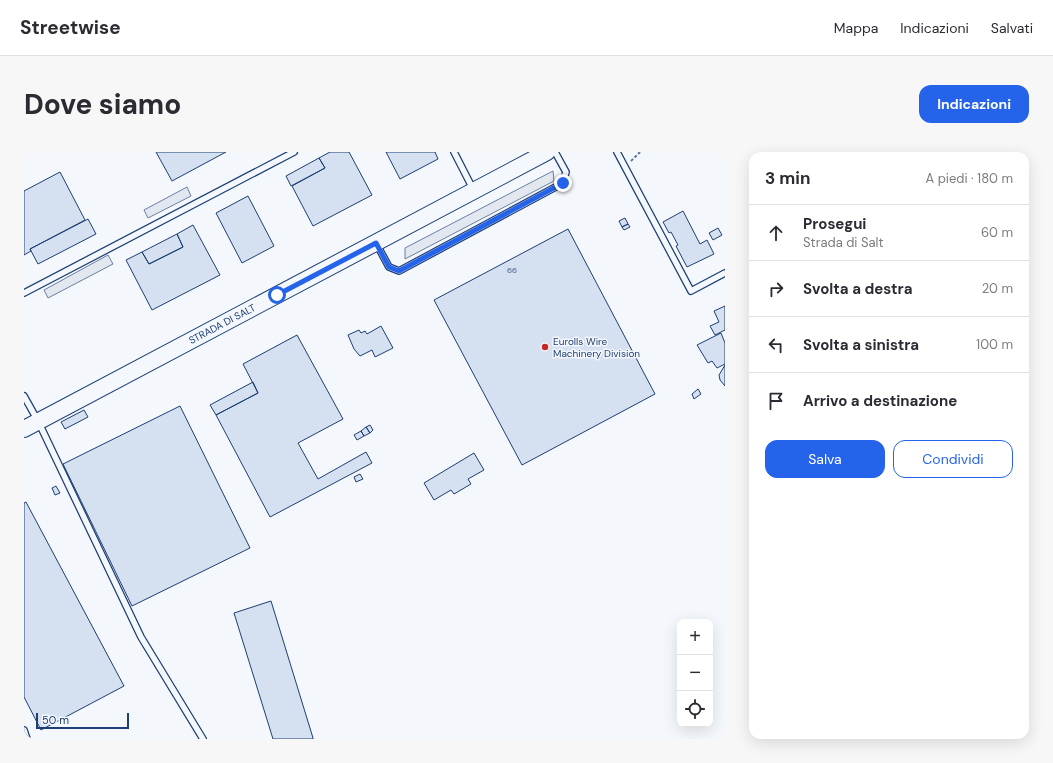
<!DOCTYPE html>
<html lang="it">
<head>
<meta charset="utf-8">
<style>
	body { margin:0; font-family:"DM Sans",sans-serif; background:#f7f7f7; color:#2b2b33 }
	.controls { position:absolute; right:12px; bottom:12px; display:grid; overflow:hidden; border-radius:8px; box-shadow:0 4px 16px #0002 }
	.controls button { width:36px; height:36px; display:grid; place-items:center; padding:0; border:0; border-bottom:1px solid #e1e1e2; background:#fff; color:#2b2b33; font:20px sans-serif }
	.scale { position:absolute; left:12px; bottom:10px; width:93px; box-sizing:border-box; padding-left:4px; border:2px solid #1d3f73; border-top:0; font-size:11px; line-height:14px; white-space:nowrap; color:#1d3f73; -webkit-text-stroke:3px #f4f7fb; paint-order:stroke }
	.stop { position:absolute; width:12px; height:12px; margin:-9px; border:3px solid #2563eb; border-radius:50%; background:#fff }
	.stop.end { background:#2563eb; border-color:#fff; box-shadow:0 1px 4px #0008 }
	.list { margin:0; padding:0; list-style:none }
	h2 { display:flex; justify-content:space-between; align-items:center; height:52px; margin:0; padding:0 16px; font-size:17px }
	h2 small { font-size:13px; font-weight:400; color:#7c7c81 }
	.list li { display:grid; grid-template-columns:26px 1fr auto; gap:12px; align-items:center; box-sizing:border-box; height:56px; padding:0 16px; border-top:1px solid #e1e1e2 }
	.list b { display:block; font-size:15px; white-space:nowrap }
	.list p { margin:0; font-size:13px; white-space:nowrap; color:#7c7c81 }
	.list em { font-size:13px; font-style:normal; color:#7c7c81 }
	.actions { display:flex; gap:8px; padding:12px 16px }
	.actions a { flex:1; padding:9px 0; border:1px solid #2563eb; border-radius:12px; text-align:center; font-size:14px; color:#2563eb }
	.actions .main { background:#2563eb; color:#fff }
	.icon { flex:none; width:22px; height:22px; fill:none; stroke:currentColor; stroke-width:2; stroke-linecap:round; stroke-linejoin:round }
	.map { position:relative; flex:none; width:701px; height:587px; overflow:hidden; border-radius:12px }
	header { display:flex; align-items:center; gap:24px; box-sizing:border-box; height:56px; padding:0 20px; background:#fff; border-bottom:1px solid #e1e1e2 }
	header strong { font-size:19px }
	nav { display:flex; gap:22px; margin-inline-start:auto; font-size:14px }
	.intro { display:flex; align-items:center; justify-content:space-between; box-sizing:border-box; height:96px; padding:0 24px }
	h1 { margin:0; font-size:28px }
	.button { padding:10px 18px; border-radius:12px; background:#2563eb; color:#fff; font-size:14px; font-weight:700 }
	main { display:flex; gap:24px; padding:0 24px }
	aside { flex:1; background:#fff; border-radius:12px; box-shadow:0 4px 16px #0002 }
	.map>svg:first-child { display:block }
	.parking { fill:#e3e8f0; stroke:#687fa3 }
	.building { fill:#d5e0f0; stroke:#1d3f73 }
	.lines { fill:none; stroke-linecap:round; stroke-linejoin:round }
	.lane-casing { stroke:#1d3f73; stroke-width:8 }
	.secondary-casing { stroke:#1d3f73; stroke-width:18 }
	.path { stroke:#5e769c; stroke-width:2; stroke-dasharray:3 2; stroke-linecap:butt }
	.lane { stroke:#f4f7fb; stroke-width:5.5 }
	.secondary { stroke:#f4f7fb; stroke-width:16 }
	.route { stroke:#2563eb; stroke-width:5 }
	.poi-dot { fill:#c62828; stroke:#f4f7fb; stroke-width:1.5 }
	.labels { text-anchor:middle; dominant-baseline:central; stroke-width:3; stroke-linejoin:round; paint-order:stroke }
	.number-label { font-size:8px; fill:#4b6792 }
	.street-label { font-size:10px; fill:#1d3f73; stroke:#f4f7fb }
	.poi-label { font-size:10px; fill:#1d3f73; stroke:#f4f7fb; text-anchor:start }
</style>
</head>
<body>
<header>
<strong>Streetwise</strong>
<nav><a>Mappa</a><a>Indicazioni</a><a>Salvati</a></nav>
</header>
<div class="intro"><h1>Dove siamo</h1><a class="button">Indicazioni</a></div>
<main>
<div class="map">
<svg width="701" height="587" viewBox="0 0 701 587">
	<rect width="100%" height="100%" fill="#f4f7fb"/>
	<path class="parking" d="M529 19 530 29 381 107V96Z
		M163 35 167 44 124 66 120 58Z
		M84 103 89 112 24 146 20 138Z"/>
	<path class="building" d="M132 0H202L148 29Z
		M306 0H325L348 43 289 74 268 34 301 16 295 6Z
		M362 0H411L414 7 376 27Z
		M295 6 301 16 267 34 262 24Z
		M36 20 61 68 6 97 7 99 0 103V39Z
		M224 44 250 94 218 111 192 61Z
		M659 59 676 92 683 88 690 102 663 115 652 94 654 93 647 80 645 81 639 70Z
		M601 66 604 72 598 75 595 69Z
		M64 67 72 82 14 112 6 97Z
		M604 72 606 75 600 78 598 75Z
		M169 73 196 123 128 158 102 108 118 100 125 112 159 95 153 82Z
		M694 76 698 83 689 88 685 81Z
		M544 77 631 242 498 313 410 148Z
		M153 82 159 95 125 112 118 100Z
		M701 154V178L691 183 686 174 695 170 690 159Z
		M357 174 369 196 351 205 348 198 336 204 330 197 324 183 335 178 337 181 341 179 343 182Z
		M697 181 701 191V212L693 216 688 209 684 211 673 193Z
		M273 183 319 267 274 291 294 327 342 300 348 311 246 365 192 263 234 241 219 212Z
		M701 213V234L696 228 695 223Z
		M229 230 234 241 192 263 186 253Z
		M674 237 677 242 670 247 668 242Z
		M156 254 226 396 108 454 39 312Z
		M60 258 64 265 41 277 37 270Z
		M346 273 349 278 346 281 342 275Z
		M342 275 346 281 340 284 337 279Z
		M337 279 340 284 333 288 330 283Z
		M450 301 460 318 444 327 447 332 430 342 427 338 410 348 400 331Z
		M336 322 339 327 332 330 330 325Z
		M32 334 36 341 31 343 28 336Z
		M2 350 100 534 17 578 0 545V351Z
		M247 449 289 586V587H249L210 461Z"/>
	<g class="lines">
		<g class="lane-casing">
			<path id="lane" d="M430 0 449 37
				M593 0 667 139 701 121
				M352 91 365 115 375 119 539 31 542 20 531 0
				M0 141 270 0
				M0 244 14 269 117 485 179 587
				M0 578 3 587"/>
		</g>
		<g class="secondary-casing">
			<path id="secondary" d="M0 277 523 0"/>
		</g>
		<path class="path" d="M607 9 616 0"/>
		<use href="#lane" class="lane"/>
		<use href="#secondary" class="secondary"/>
	</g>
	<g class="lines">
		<path class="route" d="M253 143 352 91 365 115 375 119 539 31"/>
	</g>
	<circle class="poi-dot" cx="521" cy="195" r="4"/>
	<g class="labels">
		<g class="number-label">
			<text x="488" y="118">66</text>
		</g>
		<g class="street-label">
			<text transform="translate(198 172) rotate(-28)">STRADA DI SALT</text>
		</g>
		<g class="poi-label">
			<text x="529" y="189">Eurolls Wire<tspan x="529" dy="12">Machinery Division</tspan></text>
		</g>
	</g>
</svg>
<div class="controls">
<button>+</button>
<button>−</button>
<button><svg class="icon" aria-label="locate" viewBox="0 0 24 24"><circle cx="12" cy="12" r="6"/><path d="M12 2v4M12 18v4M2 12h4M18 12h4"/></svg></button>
</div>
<div class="scale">50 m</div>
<div class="stop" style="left:253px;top:143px"></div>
<div class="stop end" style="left:539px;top:31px"></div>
</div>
<aside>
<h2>3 min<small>A piedi · 180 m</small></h2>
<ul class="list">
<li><svg class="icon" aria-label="ahead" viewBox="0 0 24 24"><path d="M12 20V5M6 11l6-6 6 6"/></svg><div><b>Prosegui</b><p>Strada di Salt</p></div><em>60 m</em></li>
<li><svg class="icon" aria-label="right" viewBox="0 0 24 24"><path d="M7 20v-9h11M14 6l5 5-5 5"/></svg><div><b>Svolta a destra</b></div><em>20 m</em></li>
<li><svg class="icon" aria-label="left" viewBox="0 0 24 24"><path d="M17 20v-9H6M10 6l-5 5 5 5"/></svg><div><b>Svolta a sinistra</b></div><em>100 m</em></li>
<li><svg class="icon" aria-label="arrive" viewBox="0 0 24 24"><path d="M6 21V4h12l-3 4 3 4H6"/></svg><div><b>Arrivo a destinazione</b></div></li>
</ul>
<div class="actions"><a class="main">Salva</a><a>Condividi</a></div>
</aside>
</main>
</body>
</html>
